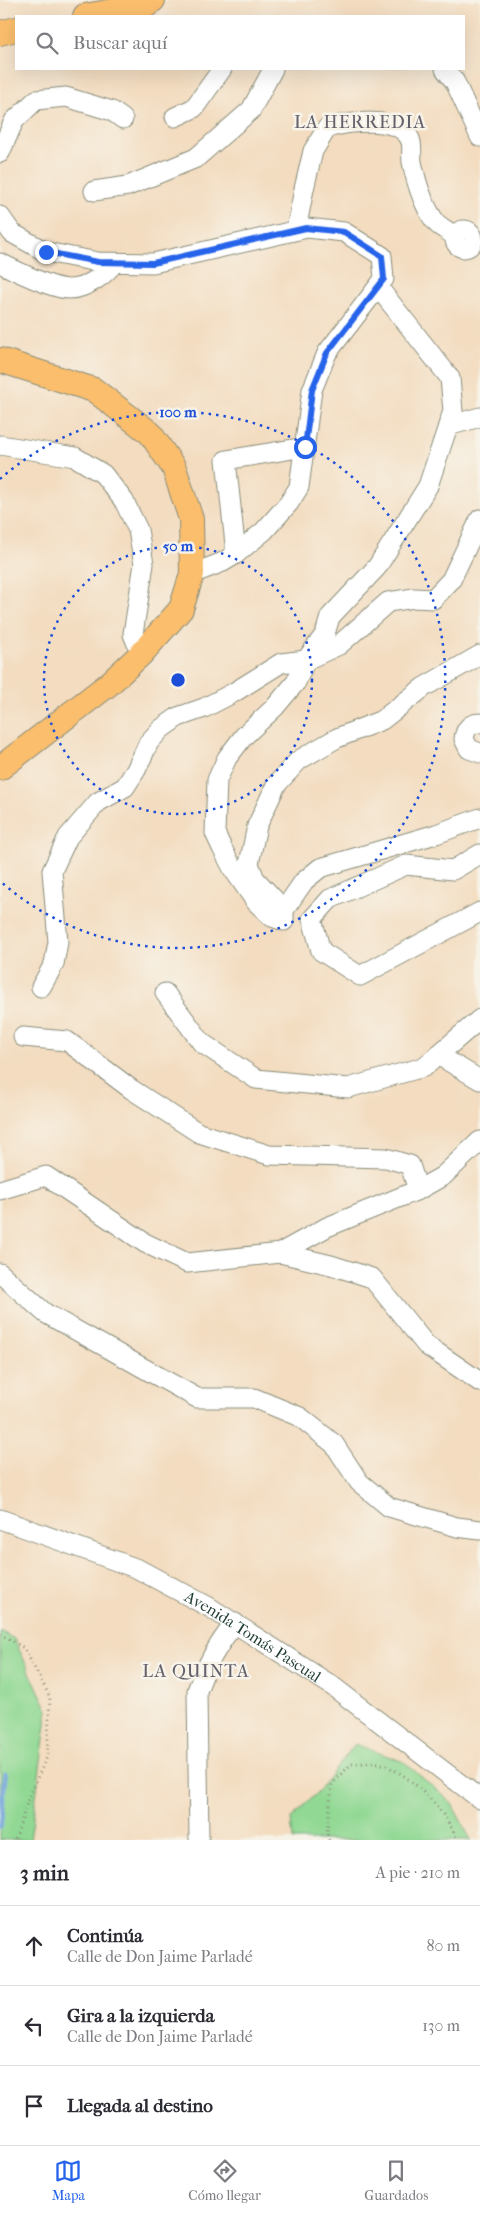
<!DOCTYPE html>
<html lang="es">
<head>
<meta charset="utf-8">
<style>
	body { margin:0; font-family:"IM FELL French Canon",serif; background:#f2f2f3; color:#2b2b33 }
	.stop { position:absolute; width:15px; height:15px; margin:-11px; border:4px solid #2563eb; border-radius:50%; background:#fff }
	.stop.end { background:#2563eb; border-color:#fff; box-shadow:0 1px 5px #0008 }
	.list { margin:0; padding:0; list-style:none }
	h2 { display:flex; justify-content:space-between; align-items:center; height:65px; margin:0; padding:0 20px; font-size:21px }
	h2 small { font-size:16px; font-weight:400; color:#7c7c81 }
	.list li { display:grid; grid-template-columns:32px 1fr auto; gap:15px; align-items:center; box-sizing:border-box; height:80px; padding:0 20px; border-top:1px solid #e1e1e2 }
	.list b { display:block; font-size:19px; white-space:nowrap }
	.list p { margin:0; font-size:16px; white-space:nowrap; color:#7c7c81 }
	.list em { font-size:16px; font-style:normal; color:#7c7c81 }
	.icon { flex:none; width:28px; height:28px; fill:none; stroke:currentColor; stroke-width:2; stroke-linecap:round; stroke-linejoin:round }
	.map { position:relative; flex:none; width:480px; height:1840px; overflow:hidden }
	.search { position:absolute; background:#fff; box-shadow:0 5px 20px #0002; left:15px; right:15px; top:15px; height:55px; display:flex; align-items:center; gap:12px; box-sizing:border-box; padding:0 18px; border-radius:0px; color:#7c7c81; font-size:19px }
	.sheet { height:305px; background:#fff }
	nav { display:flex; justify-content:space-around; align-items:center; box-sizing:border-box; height:70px; border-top:1px solid #e1e1e2; background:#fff; font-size:14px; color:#7c7c81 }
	nav a { display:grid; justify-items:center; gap:2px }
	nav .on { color:#2563eb }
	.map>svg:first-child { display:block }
	.green { fill:#90d893; stroke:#588a64 }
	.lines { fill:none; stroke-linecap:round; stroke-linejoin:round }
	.stream { stroke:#72a4dd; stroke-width:5.5 }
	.minor-casing { stroke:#898c7a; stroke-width:21 }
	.major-casing { stroke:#898c7a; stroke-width:26 }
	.path { stroke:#898c7a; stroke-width:3; stroke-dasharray:1 4; stroke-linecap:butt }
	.minor { stroke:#fff; stroke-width:19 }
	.major { stroke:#fabe6d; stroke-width:24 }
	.route { stroke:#2563eb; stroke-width:6 }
	.ring { fill:none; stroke:#1d4ed8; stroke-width:2.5; stroke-dasharray:2.5 5 }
	.labels { text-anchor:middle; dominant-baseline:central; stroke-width:5; stroke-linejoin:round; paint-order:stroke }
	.street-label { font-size:16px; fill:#1f3d34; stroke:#f7f3e8 }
	.neighbourhood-label { font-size:18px; letter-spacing:1px; fill:#65616c; stroke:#f7f3e8 }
	.centre { fill:#1d4ed8; stroke:#f7f3e8; stroke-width:2.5 }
	.ring-label { font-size:15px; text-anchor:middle; font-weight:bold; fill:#1d4ed8; stroke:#f7f3e8; stroke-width:5; stroke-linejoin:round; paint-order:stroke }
</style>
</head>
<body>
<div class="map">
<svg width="480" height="1840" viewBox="0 0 480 1840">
	<rect width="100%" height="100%" fill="#f7f3e8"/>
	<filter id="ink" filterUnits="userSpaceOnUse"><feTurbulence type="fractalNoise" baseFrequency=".02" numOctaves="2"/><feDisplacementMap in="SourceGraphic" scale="10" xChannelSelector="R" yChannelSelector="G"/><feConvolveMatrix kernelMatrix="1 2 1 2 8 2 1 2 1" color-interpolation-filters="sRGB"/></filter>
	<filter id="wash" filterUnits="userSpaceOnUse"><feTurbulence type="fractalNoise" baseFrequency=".0096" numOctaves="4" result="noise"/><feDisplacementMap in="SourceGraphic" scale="20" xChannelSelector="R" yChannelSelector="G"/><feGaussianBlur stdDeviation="1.12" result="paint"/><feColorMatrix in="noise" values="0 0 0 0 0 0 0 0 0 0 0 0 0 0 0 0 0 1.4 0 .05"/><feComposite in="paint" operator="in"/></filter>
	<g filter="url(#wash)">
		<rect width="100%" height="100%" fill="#f3dcbf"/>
		<path class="green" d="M0 1631 14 1639 48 1710 30 1840H0Z
			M355 1744 404 1762 451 1802 471 1840H293L291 1819 321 1788Z"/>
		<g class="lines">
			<path class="stream" d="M0 1827 5 1774"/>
		</g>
	</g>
	<g filter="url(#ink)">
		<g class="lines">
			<g class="minor-casing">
				<g id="minor">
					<path d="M445 69 455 82 480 137"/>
					<path d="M175 117 194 108 222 69"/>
					<path d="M0 153 14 121 36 100 66 97 112 111 123 119"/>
					<path d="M94 191 128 186 196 158 251 110 273 69"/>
					<path d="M0 216 12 233 46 252 98 262 153 263 307 228 344 232 382 256 384 279 327 353 312 390 299 487 289 503 264 531 236 554 223 562 192 574"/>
					<circle cx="464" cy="239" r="9"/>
					<path d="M296 230 304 189 313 151 327 128C348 122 398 115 410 139 413 145 411 155 412 162 416 181 423 204 434 220 438 227 449 231 455 236"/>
					<path d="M0 263C16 271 52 289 69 289 86 289 105 275 114 263"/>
					<path d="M378 287 450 378 453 411 428 486 377 567 330 617 325 634 306 660 296 682 275 707 244 736 227 758 217 780 215 833 222 848 233 869 256 902 272 917 284 921V910L304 881 320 868 436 834 480 818"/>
					<path d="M448 426 480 417"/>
					<path d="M0 445 75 457 103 474 124 501 138 530 144 564 133 634 141 654"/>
					<path d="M236 554 226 460 305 447"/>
					<path d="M480 723C470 723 465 729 464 739L469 749 480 753"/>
					<path d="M480 854 453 870 406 865 330 899 312 919 321 951 360 976 480 912"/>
					<path d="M284 910 255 879 249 864 257 826 276 785 299 760 337 738 382 720 424 687 480 655"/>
					<path d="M41 987 54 964 58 942 52 871 68 837 98 802 125 787 136 770 149 742 161 729 178 717 204 708 233 693 281 663 306 660 339 645 388 602 414 598 433 599 451 580 480 519"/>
					<path d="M165 993 202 1043 256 1079 348 1088 424 1067 480 1019"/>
					<path d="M23 1037 67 1041 131 1089 199 1133 269 1155 386 1158 410 1165 418 1190 327 1227 280 1253"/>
					<path d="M438 1055 480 1080"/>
					<path d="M0 1190 46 1176 145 1243 187 1263 280 1253 331 1265 372 1278 426 1345 480 1382"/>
					<path d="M418 1190 443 1176 480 1141"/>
					<path d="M0 1273 45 1313 197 1398H254L300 1417 334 1444 359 1482 389 1507 457 1527 480 1530"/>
					<path id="s1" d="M0 1519 138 1569 209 1607 331 1685 480 1799"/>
					<path d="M199 1840 197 1691C206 1665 217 1645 235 1623"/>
				</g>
			</g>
			<g class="major-casing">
				<path id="major" d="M85 16 147 5 153 0
					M0 33 16 29
					M0 360 94 390 150 433 174 468 191 519 192 574 181 609 141 654 109 684 0 768"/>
			</g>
			<path class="path" d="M0 1634 24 1648 50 1697 47 1757 31 1791 15 1840
				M329 1840 327 1833 332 1784 351 1764C360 1764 374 1761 382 1764 411 1775 447 1811 457 1840"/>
			<use href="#minor" class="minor"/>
			<use href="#major" class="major"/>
		</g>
	</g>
	<g class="lines" filter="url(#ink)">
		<path class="route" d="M46 252 98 262 153 263 306 228 344 232 382 256 384 279 327 353 312 390 305 447"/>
	</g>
	<g class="ring">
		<circle cx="178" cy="680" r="134"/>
		<path d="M0 479A268 268 0 1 1 0 881"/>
	</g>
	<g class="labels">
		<g class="street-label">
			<text stroke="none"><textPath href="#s1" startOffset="280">Avenida Tomás Pascual</textPath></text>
		</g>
		<g class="neighbourhood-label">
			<text x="360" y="122">LA HERREDIA</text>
			<text x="196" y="1671">LA QUINTA</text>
		</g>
	</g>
	<circle cx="178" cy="680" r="8" class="centre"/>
	<g class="ring-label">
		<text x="178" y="417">100 m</text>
		<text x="178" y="551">50 m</text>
	</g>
</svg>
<div class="stop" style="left:305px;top:447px"></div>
<div class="stop end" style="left:46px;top:252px"></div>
<div class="search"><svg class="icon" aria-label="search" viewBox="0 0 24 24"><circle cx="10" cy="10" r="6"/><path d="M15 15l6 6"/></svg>Buscar aquí</div>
</div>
<section class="sheet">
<h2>3 min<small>A pie · 210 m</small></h2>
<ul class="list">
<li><svg class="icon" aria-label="ahead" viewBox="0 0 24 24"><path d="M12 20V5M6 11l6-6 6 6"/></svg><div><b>Continúa</b><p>Calle de Don Jaime Parladé</p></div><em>80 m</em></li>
<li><svg class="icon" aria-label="left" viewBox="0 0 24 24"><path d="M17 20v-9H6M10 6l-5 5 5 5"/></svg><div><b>Gira a la izquierda</b><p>Calle de Don Jaime Parladé</p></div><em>130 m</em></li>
<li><svg class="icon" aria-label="arrive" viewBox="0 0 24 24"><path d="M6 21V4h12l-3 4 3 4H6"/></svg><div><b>Llegada al destino</b></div></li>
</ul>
</section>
<nav>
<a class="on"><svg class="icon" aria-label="map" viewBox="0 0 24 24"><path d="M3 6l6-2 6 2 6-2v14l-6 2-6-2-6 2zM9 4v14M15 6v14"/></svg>Mapa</a>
<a><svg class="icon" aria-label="directions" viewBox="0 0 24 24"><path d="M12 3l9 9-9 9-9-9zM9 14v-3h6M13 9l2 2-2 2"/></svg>Cómo llegar</a>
<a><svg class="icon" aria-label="saved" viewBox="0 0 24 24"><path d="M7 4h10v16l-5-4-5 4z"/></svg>Guardados</a>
</nav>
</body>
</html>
